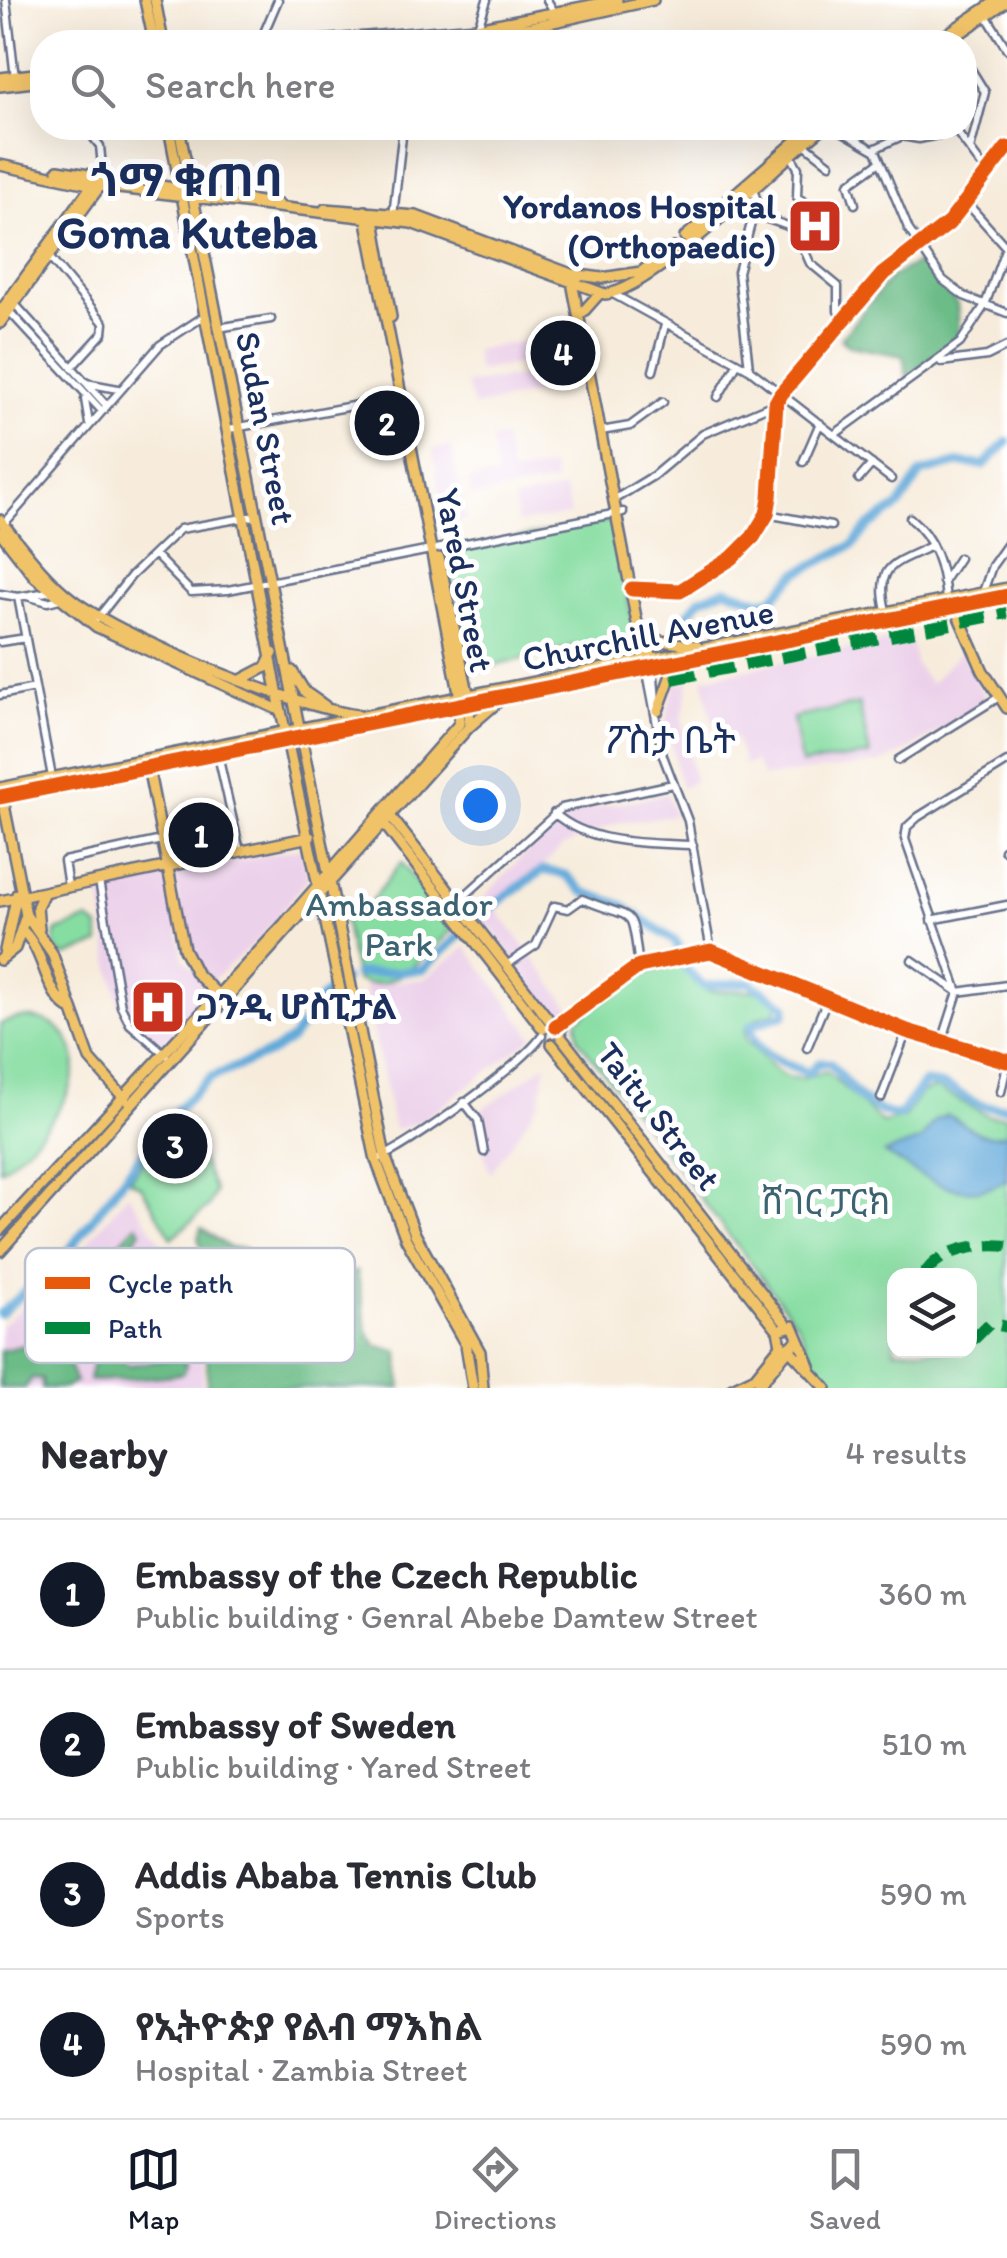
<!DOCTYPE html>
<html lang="en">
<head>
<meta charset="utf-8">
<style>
	body { margin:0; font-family:Itim,"Noto Sans Ethiopic",sans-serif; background:#f7f7f7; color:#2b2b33 }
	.controls { position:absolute; right:30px; bottom:30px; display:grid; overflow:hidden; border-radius:20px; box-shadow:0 10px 40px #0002 }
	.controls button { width:90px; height:90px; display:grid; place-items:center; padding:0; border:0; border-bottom:2px solid #e1e1e2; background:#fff; color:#2b2b33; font:50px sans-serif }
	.you { position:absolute; left:480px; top:805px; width:35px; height:35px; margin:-25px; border:8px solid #fff; border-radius:50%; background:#1a73e8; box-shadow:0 0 0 15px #1a73e833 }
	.badge { display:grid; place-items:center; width:65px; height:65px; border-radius:50%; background:#111827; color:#fff; font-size:32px; font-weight:700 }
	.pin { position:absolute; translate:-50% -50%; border:5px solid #fff; box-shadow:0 2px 10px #0006 }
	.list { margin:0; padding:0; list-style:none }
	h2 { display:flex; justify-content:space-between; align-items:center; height:130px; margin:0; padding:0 40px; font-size:42px }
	h2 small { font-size:32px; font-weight:400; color:#7c7c81 }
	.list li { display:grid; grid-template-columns:65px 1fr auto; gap:30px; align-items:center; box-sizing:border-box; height:150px; padding:0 40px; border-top:2px solid #e1e1e2 }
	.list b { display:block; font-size:38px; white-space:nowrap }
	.list p { margin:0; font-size:32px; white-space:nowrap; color:#7c7c81 }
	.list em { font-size:32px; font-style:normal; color:#7c7c81 }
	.icon { flex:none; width:55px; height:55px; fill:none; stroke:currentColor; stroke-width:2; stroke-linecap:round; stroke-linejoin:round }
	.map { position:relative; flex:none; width:1007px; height:1388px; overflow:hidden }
	.search { position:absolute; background:#fff; box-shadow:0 10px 40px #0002; left:30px; right:30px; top:30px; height:110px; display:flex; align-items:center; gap:25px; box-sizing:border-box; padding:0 35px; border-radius:40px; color:#7c7c81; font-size:38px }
	.sheet { height:730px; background:#fff }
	nav { display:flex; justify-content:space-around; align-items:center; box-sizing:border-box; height:140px; border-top:2px solid #e1e1e2; background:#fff; font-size:28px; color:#7c7c81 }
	nav a { display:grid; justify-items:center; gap:5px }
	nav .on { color:#111827 }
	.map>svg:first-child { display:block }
	.built { fill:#ecd1ea }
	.green { fill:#86dda1; stroke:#508680; stroke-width:2.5; fill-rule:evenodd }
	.forest { fill:#6cbc87; stroke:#447672; stroke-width:2.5 }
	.water { fill:#64aada; stroke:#406c9c; stroke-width:2.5 }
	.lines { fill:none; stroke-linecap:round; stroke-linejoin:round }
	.river { stroke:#64aada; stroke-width:9 }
	.minor-casing { stroke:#68718a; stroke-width:11 }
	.major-casing { stroke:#68718a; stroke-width:14 }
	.minor { stroke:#fff; stroke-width:6 }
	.major { stroke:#f1c369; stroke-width:9 }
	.quiet { stroke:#00873e; stroke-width:12; stroke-dasharray:25 12; stroke-linecap:butt }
	.cycleway-casing { stroke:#fff; stroke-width:21 }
	.cycleway { stroke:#e8590c; stroke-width:15 }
	.labels { text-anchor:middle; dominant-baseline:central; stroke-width:10; stroke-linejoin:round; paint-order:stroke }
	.poi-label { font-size:35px; font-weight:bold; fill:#1b2f5e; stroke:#fff; text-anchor:end }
	.street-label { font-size:35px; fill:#1b2f5e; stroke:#fff }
	.park-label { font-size:35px; fill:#3b6372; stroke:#fff }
	.neighbourhood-label { font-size:38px; fill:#1b2f5e; stroke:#fff }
	.district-label { font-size:45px; font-weight:bold; fill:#1b2f5e; stroke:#fff }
	.key { fill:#fff; stroke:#bbc1cf; stroke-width:2.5 }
	.key-label { font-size:28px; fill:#1b2f5e }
</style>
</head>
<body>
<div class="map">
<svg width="1007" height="1388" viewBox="0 0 1007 1388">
	<rect width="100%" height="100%" fill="#fff"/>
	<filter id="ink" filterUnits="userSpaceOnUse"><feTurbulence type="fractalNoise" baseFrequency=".01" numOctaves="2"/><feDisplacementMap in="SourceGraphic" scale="20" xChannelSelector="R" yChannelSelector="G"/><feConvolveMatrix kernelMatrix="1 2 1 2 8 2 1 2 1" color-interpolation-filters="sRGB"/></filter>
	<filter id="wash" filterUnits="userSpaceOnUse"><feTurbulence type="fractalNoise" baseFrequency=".0048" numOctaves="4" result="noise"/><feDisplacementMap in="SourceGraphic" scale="40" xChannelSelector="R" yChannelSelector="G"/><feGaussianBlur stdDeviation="2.25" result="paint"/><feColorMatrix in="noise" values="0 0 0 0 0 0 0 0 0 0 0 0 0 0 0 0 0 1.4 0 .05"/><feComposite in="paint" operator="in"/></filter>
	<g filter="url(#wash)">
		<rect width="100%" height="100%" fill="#f7ecdb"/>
		<path class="built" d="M535 339 539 361 477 371 475 350Z
			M540 373 544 392 474 407 466 384Z
			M504 438 511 474 552 467 555 482 472 497 469 481 497 476 491 440Z
			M451 446 466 520 445 525 433 449Z
			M565 489 570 515 517 523 514 500Z
			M910 636 916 665 930 684 962 650 987 701 907 751 880 763 763 777 755 761 745 765 735 737 723 741 711 716 703 678Z
			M689 681 682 719 694 781 681 788 666 719 674 684Z
			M667 794 674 815 617 823 563 846 497 910 571 1009 556 1019 475 907 526 852 576 812Z
			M301 848 308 878 261 937 212 981 197 966 188 947 174 874Z
			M168 868 183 959 209 986 208 994 156 1051 123 1019 109 961 99 881Z
			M466 947 533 1037 420 1122 394 1130 364 984 424 979Z
			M546 1064 540 1101 490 1174 473 1116Z
			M128 1193 204 1307 203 1388H0V1327L71 1263Z"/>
		<path class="green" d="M613 520 636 639 582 649 577 645 471 672 446 551Z
			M859 704 870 755 801 764 793 718Z
			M401 862 452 930C428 951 392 998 356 980L344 919 358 918Z
			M88 920 99 927V944L66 956C54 952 52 942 57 931Z
			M683 964C707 1018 741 970 779 1003L776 1012 757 1018 745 1030 746 1039C776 1070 782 1090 826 1071L882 1123 904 1118 921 1093 936 1088 989 1116H1007V1388H834L808 1350 798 1325 578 1039 577 1021C611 993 638 967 683 964ZM894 1276H970V1350H894Z
			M18 1018C36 1017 55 1021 66 1037 98 1080 34 1146 0 1170V1024Z
			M180 1113 215 1191 208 1207 172 1238 141 1186 129 1180Z"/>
		<path class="forest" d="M922 260 957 304 960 337 907 377 903 356 850 346 841 338 890 278Z
			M137 1224 141 1231 117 1268 126 1273 149 1249 154 1250 155 1277 140 1279 134 1286 138 1300 113 1314 115 1327 139 1341 177 1342 180 1347 116 1356 129 1365 180 1358 186 1364 184 1373C178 1376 95 1382 89 1380L93 1362 83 1354 71 1356 69 1365 76 1382 65 1388H42V1379L32 1378 25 1388H0V1351L33 1343 37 1327 63 1321 99 1286 111 1269 116 1247Z
			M201 1228 230 1248H243L254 1256 235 1279 210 1274 198 1238Z
			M357 1271 367 1332 376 1345 399 1352 401 1388H207C208 1361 206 1336 206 1308Z"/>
		<path class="water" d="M947 1115C971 1126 978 1142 1007 1133V1179C967 1208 918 1176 885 1153L921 1140 935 1120Z"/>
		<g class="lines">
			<path class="river" d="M686 616 700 599 726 589 760 601 772 599 797 573 853 545 869 526 899 506 921 473 959 463 984 465 1007 442
				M468 927C492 904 517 889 543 870L566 875 584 892 622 905 676 942 687 970 704 986 749 982 786 1006 785 1014 750 1026C753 1053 786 1065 809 1073L819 1063H830C850 1088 866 1112 899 1116L924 1083C965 1084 963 1111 1007 1107
				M356 974 422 970 459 936
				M0 1314 64 1257 172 1114 210 1078 272 1052 292 1039 322 997 344 980"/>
		</g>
	</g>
	<g filter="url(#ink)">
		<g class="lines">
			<g class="minor-casing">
				<path id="minor" d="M6 0 15 78
					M547 0 555 13
					M984 12 1007 49
					M478 27 487 0
					M260 42 278 0
					M964 58 985 92 970 149
					M40 81 41 102
					M86 128 100 146 103 177
					M836 128 876 151 909 230 943 280 964 296 1007 313
					M803 143 830 164
					M874 149 902 136 919 139 956 131 988 174
					M790 154 798 168 797 197 807 204
					M966 202 1005 246
					M855 204 849 184 880 162
					M753 214 788 226 799 238 810 263 838 286V311L844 322
					M393 216 403 128
					M788 226 805 220
					M49 257 104 323 103 333 72 367
					M613 294 749 369 891 479
					M13 302 106 405
					M7 309 101 410
					M218 328 271 319
					M941 362 987 356 1007 346
					M749 368 738 272 757 201 752 186
					M653 371 665 325
					M86 383 118 389
					M718 397 737 364
					M85 399 89 424
					M229 429 406 396
					M601 431 630 426 663 402
					M835 434 960 343 985 305 1007 244
					M803 462 820 423
					M859 479 872 464
					M615 499 653 476 703 434 776 403
					M767 514 831 526
					M910 518C935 538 943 568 946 599
					M4 524 160 345 206 315
					M155 555 191 592 228 590 623 512
					M943 582 959 558
					M632 589 680 591 732 558 753 537 767 514 770 497 776 403 781 394 882 275 949 223 1007 148
					M983 592 992 566 1007 545
					M0 594 18 597 53 591
					M27 596 48 602 63 598
					M18 597 52 777
					M886 611C875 564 894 564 931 546
					M93 624 131 576 180 529 255 516
					M0 642 26 638
					M653 666 656 701
					M646 667 663 756 688 821 711 951
					M0 695 35 688
					M217 751 240 851
					M898 760 999 697
					M1007 762 918 817 907 827 905 839 958 992 1007 985
					M554 813C589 845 649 843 693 845
					M1004 850 1007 849
					M99 881 121 1006 130 1024 166 1055
					M68 886 64 861 162 840
					M450 909 562 808 673 784
					M931 920 1007 905
					M912 960 958 992 942 1042
					M508 964 536 945 554 906 568 909 582 899C638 923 630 902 639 966
					M556 1026 639 966 711 951 907 1031 1007 1061
					M561 1032 571 1017
					M807 1048 828 997
					M1001 1092 1007 1065
					M881 1098 907 1031
					M464 1102 478 1120 484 1152
					M376 1160C410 1145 521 1066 542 1036"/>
			</g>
			<g class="major-casing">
				<path id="major" d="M145 0 154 42
					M155 0 163 42
					M306 42 477 28 617 0
					M402 42 531 27 653 0
					M935 42 998 0
					M947 42 1007 1
					M0 78 42 73
					M0 86 42 81
					M169 128 281 711 376 1160 406 1239 466 1345 473 1388
					M179 128 385 1156 415 1234 480 1352 483 1388
					M0 165 93 185 411 223 605 294C652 292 778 162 823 128
					M58 170 126 181
					M161 186 279 205
					M325 209 416 216 571 274 602 278 641 272 674 248
					M373 214 391 317
					M685 237 811 128
					M572 282 645 665
					M0 312 93 184
					M583 312 599 294
					M0 323 100 186
					M0 520C22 547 45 579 73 600 129 641 288 705 357 715
					M0 532 35 577 97 627 281 711
					M439 558 470 702 469 727
					M954 606 983 671 1007 708
					M645 630 653 663
					M646 634 653 640 697 646
					M292 671 305 692 325 706
					M243 679 266 667 273 653
					M658 711 676 661
					M147 762 184 949 196 973 222 999
					M0 788 1007 588
					M0 797 1007 596
					M391 817 553 1025
					M385 825 543 1029
					M0 901 310 837
					M26 915 52 953 90 1059 125 1099
					M39 929 37 907 44 892
					M23 931C46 953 44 993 70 1009
					M4 955 17 894
					M0 960 15 948 26 915 2 795
					M561 1037 787 1325
					M552 1044 778 1330
					M0 1230 284 924 459 724 461 703 365 211
					M0 1251 469 727 506 695
					M781 1345 778 1330 793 1326 810 1366
					M787 1347 826 1388
					M732 1388 755 1377 781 1345
					M756 1388 798 1339"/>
			</g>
			<use href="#minor" class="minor"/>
			<use href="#major" class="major"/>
			<path class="quiet" d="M672 679 1007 613
				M924 1276C937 1249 980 1243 1007 1246
				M970 1336 975 1338 990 1323 1007 1327"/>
			<g class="cycleway-casing">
				<path id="cycleway" d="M632 589 680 591 732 558 753 537 767 514 770 497 776 403 781 394 882 275 949 223 1007 148
					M0 797 1007 596
					M556 1026 639 966 711 951 907 1031 1007 1061"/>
			</g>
			<use href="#cycleway" class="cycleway"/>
		</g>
	</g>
	<defs>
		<g id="hospital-square" transform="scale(2.875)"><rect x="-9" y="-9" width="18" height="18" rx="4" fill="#c8321e" stroke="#fff"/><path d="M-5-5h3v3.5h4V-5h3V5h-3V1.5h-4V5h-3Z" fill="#fff"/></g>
	</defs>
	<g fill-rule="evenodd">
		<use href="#hospital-square" x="815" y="226"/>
		<use href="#hospital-square" x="158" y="1007"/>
	</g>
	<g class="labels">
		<g class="poi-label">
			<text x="776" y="206">Yordanos Hospital<tspan x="776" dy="40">(Orthopaedic)</tspan></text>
			<text x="197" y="1007" text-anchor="start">ጋንዲ ሆስፒታል</text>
		</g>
		<g class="street-label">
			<text transform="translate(266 428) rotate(79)">Sudan Street</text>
			<text transform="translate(465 580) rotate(79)">Yared Street</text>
			<text transform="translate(648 635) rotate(-11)">Churchill Avenue</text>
			<text transform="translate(659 1116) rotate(52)">Taitu Street</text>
		</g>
		<g class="park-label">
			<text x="399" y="904">Ambassador<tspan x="399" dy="40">Park</tspan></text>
			<text x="826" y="1202">ሸገር ፓርክ</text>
		</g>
		<g class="neighbourhood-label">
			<text x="671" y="740">ፖስታ ቤት</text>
		</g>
		<g class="district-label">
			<text x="187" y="180">ጎማ ቁጠባ<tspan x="187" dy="52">Goma Kuteba</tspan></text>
		</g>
	</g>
	<rect x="25" y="1248" width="330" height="115" rx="15" class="key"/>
	<rect x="45" y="1277" width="45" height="12" fill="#e8590c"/>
	<rect x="45" y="1322" width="45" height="12" fill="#00873e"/>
	<g class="key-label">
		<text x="108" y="1293">Cycle path</text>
		<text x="108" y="1338">Path</text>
	</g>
</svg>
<div class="controls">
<button><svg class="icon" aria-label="layers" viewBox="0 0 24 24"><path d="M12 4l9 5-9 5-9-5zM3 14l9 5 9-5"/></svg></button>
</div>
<div class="you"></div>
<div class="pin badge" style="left:201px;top:835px">1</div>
<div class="pin badge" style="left:387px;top:423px">2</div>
<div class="pin badge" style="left:175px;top:1146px">3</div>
<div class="pin badge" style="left:563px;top:353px">4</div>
<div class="search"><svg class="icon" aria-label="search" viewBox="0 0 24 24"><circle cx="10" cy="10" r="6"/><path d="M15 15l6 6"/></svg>Search here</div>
</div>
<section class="sheet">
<h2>Nearby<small>4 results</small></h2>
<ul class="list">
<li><span class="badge">1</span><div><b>Embassy of the Czech Republic</b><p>Public building · Genral Abebe Damtew Street</p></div><em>360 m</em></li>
<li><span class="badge">2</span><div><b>Embassy of Sweden</b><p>Public building · Yared Street</p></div><em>510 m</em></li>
<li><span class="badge">3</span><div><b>Addis Ababa Tennis Club</b><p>Sports</p></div><em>590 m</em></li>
<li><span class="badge">4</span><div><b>የኢትዮጵያ የልብ ማእከል</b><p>Hospital · Zambia Street</p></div><em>590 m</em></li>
</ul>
</section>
<nav>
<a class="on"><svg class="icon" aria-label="map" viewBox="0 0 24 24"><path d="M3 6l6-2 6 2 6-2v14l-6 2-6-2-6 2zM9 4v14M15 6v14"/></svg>Map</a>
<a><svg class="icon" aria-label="directions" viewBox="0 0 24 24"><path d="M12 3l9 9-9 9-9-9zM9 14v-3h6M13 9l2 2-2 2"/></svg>Directions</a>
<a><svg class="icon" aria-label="saved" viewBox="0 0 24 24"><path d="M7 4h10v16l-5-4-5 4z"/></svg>Saved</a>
</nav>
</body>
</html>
